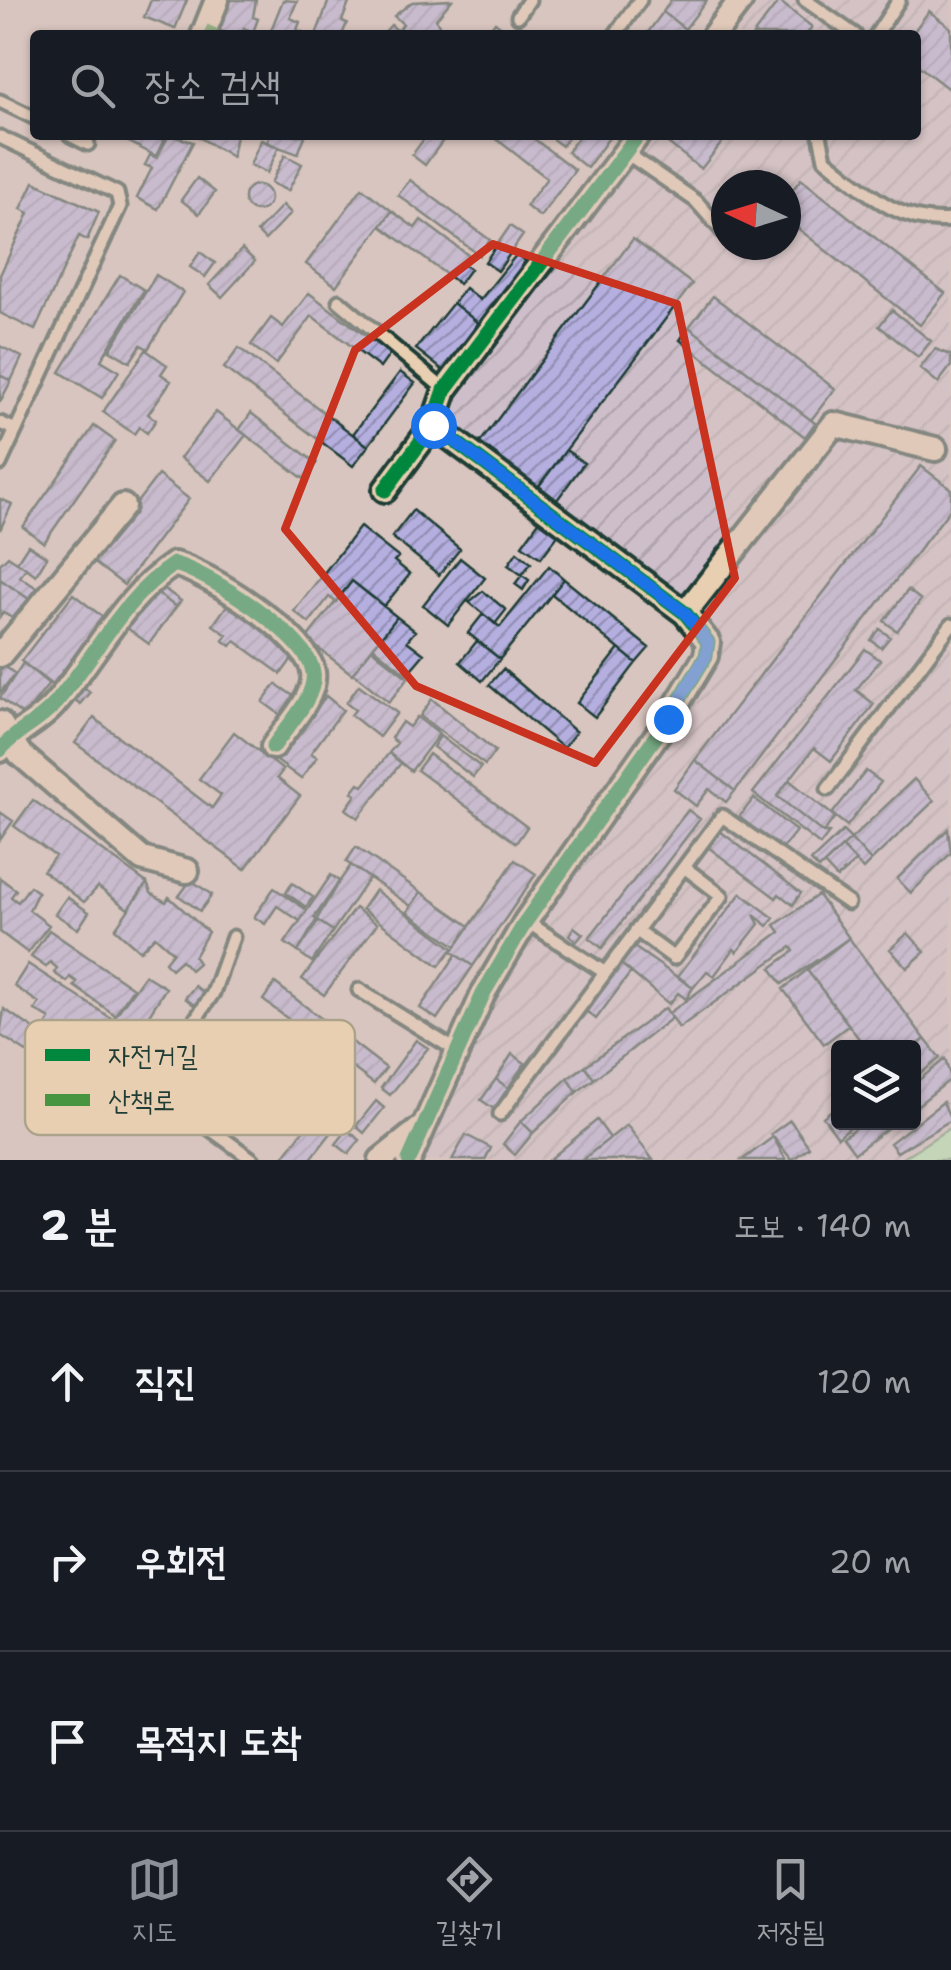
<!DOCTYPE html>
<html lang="ko">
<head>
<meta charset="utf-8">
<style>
	body { margin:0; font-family:"Shantell Sans","Poor Story",sans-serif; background:#242831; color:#f1f3f6 }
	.controls { position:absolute; right:30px; bottom:30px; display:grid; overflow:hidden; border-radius:10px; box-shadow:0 2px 8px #0004 }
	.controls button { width:90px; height:90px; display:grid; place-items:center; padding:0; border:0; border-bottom:2px solid #363941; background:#171b24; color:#f1f3f6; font:50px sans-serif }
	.compass { position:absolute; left:711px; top:170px; width:90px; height:90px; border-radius:50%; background:#171b24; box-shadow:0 2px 8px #0004; rotate:274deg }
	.stop { position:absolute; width:30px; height:30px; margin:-22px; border:8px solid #1a73e8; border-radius:50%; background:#fff }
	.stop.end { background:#1a73e8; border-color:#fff; box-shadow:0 2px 10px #0008 }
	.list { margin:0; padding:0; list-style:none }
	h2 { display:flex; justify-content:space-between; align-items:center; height:130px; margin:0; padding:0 40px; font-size:42px }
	h2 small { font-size:32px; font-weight:400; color:#9ea1a6 }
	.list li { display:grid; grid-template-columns:65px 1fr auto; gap:30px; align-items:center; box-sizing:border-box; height:180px; padding:0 40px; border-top:2px solid #363941 }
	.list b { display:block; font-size:38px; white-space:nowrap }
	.list em { font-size:32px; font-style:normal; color:#9ea1a6 }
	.icon { flex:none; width:55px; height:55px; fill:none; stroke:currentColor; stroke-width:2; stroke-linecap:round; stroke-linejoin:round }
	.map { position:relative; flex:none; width:951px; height:1160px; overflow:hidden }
	.search { position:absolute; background:#171b24; box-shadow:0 2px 8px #0004; left:30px; right:30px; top:30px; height:110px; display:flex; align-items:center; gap:25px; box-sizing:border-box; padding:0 35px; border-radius:10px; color:#9ea1a6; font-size:38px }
	.sheet { height:670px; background:#171b24 }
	nav { display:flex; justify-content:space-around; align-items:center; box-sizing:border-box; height:140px; border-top:2px solid #363941; background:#171b24; font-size:28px; color:#9ea1a6 }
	nav a { display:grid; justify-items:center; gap:5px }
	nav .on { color:#8c9099 }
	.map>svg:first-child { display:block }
	.industrial { fill:url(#industrial-furrows); fill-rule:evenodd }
	.grass { fill:#ace9b0; stroke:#669372; stroke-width:2.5 }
	.building { fill:url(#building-hatch); stroke:#1f3d34; stroke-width:2.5 }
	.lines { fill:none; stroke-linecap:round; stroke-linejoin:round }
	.service-casing { stroke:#1f3d34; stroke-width:19 }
	.minor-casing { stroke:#1f3d34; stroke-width:30 }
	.service { stroke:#e9cfb1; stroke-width:11 }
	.minor { stroke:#e9cfb1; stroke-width:22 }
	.quiet { stroke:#479441; stroke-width:12; stroke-dasharray:25 12; stroke-linecap:butt }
	.cycleway-casing { stroke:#e9cfb1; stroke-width:21 }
	.cycleway { stroke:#00873e; stroke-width:15 }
	.route { stroke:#1a73e8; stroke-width:12 }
	.marked { fill:none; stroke:#c8321e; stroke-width:8; stroke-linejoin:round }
	.key { fill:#e9cfb1; stroke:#aca38c; stroke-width:2.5 }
	.key-label { font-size:28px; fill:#1f3d34 }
</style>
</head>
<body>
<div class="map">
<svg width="951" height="1160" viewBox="0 0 951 1160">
	<defs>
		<pattern id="industrial-furrows" width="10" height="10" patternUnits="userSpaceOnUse" patternTransform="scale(2.5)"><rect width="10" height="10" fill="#cebec9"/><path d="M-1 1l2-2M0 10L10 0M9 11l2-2" fill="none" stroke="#b0a4ad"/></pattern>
		<pattern id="building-hatch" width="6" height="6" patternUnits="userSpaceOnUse" patternTransform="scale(2.5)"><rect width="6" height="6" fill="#b5afe0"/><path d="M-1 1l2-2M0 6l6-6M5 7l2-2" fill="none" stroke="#9390b6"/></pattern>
	</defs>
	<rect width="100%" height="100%" fill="#d9c5bf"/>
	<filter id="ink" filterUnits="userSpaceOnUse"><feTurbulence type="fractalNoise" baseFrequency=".01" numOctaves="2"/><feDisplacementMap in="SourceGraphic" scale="20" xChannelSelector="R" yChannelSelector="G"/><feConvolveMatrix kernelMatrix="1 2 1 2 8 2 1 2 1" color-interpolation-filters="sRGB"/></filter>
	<g filter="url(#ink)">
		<path class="industrial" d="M762 0H951V1124L895 1160H423L508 971 695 697 718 659 719 631 452 434 447 418 451 400 657 135H916V35H735ZM726 185H786V245H726ZM838 1048H914V1122H838Z"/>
		<path class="grass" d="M951 1127 949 1160H900Z"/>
		<path class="building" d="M151 0H187L175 29 144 17Z
			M224 0H256L253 17 258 19 253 32 244 28 242 35H230L213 28Z
			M283 0 297 1 290 18 300 22 297 30 309 35H269Z
			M329 0 349 3 342 21 347 23 342 35H316Z
			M452 0 436 19 440 27 433 35 398 31 403 24 394 16 412 2Z
			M671 0H707L685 29 663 12Z
			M779 1 812 27 806 35H753Z
			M929 11 951 28V91L916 64V35H911Z
			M663 12 685 29 681 35H646Z
			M495 22 512 35H485Z
			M391 25 398 31 402 35H382Z
			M130 135H166L156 156 127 141Z
			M169 135 193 142 158 209 137 198 152 168 145 165 150 155 157 158Z
			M236 135 232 157 197 136V135Z
			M270 135H304L305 136 298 154 267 143Z
			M427 135H447L425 165 412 155Z
			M491 135H529L575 170 540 217 526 206 547 178Z
			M547 135H570L562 146Z
			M580 135H611L587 168 567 152Z
			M674 135H728L701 169 668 143Z
			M261 140 279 147 267 173 250 165Z
			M285 155 302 164 288 191 271 183Z
			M197 178 215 192 199 214 181 200Z
			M801 179 945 293 920 325 786 219V198Z
			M410 180 490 240 479 255 398 195Z
			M34 182 99 212 87 240 79 236 35 330 0 313V275L29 213 21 209Z
			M244 198a13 13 0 1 1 26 0a13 13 0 1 1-26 0Z
			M362 188 392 211 336 286 306 264Z
			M283 205 291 213 265 240 257 232Z
			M392 211 415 228 421 220 468 255 462 263 470 269 459 284 381 226Z
			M510 226 523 235 498 271 485 262Z
			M633 239 692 284 534 492 476 448Z
			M242 249 255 261 222 297 209 285Z
			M200 252 215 263 205 277 190 267Z
			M517 254 530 265 482 326 453 303 465 288 480 300Z
			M120 275 144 290 101 360 119 371 102 398 60 372Z
			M156 275 183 292 148 349 141 345 130 362 110 350Z
			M309 293 390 354 380 368 312 316 276 364 251 345 271 318 283 327Z
			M713 296 835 389 811 420 689 327Z
			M453 303 482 326 445 372 416 349Z
			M892 310 931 341 918 357 879 326Z
			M689 327 815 423 805 437 680 340Z
			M0 346 22 357 11 381 0 375Z
			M239 348 368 446 353 466 224 368Z
			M935 349 951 355V366L938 383 920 368Z
			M146 350 167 365 161 374 171 381 148 414 156 420 147 433 139 427 134 434 103 412Z
			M400 372 415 383 368 446 353 434Z
			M0 375 11 381 0 402Z
			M216 412 246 435 210 481 180 458Z
			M251 413 316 463 304 479 239 430Z
			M94 426 115 441 44 543 23 527Z
			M566 450 584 463 557 500 539 486Z
			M921 466 951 489V508L735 791 695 760Z
			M158 475 189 499 124 585 92 561Z
			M0 499 12 504 0 530Z
			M413 510 460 549 439 575 392 537Z
			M543 516 562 530 541 558 522 545Z
			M360 527 398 557 394 561 410 574 384 606 352 581 336 602 329 597 309 623 294 611Z
			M28 545 47 557 36 575 17 562Z
			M517 552 531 563 522 575 508 565Z
			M8 556 26 568 20 577 37 588 29 599 0 579V564Z
			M460 558 485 578 448 625 423 605Z
			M549 566 564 579 500 659 468 633 483 614 500 627Z
			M522 575 529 580 523 590 515 584Z
			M0 579 29 599 15 620 3 612 0 617Z
			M564 579 649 648 636 663 552 594Z
			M352 581 397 617 352 674 306 639Z
			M159 585 181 601 176 607 154 591Z
			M908 590 921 600 897 631 884 621Z
			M154 591 176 607 149 644 127 628Z
			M483 591 506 610 495 624 469 602Z
			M73 594 104 618 52 685 21 661Z
			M228 604 296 653 281 674 235 641 231 646 223 640 227 635 213 625Z
			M397 617 415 631 407 641 424 654 407 674 373 647Z
			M880 629 890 637 881 648 871 640Z
			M477 641 500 659 482 681 460 662Z
			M372 649 408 678 389 702 353 673Z
			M619 649 636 663 595 717 577 703Z
			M865 649 880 660 856 690 874 704 831 761 814 748 777 796 823 833H829L820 845 753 793Z
			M23 663 49 684 24 716 0 698Z
			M2 664 15 674 0 693V666Z
			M503 669 576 732 563 748 489 685Z
			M276 684 295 697 282 716 263 702Z
			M81 685 90 692 80 704 72 697Z
			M359 685 397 713 379 737 351 715 355 710 346 703Z
			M326 696 343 710 311 753 317 757 301 779 277 761Z
			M432 699 495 751 485 765 420 716Z
			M417 717 439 734 411 771 389 753 397 743 391 738 402 722 409 727Z
			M94 718 212 808 221 795 199 779 234 732 283 770 277 778 300 796 245 869 75 743Z
			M440 736 481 767 473 777 433 747Z
			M389 753 401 763 358 818 346 809 356 795 352 792 359 783 363 786Z
			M429 754 527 827 516 843 417 770Z
			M695 760 735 791 726 802 709 789 696 806 674 789Z
			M866 771 881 782 847 826 832 814Z
			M914 779 934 801 871 861 851 839Z
			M789 780 835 817 823 833 777 796Z
			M754 798 796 831 781 850 739 817Z
			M33 800 147 883 128 909 98 887 84 902 43 871 55 856 14 826Z
			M688 810 700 819 602 948 589 938Z
			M0 812 13 821 0 840Z
			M948 829 951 853 911 893 897 879Z
			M720 831 801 893 793 905 779 894 776 898 708 847Z
			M843 831 851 839 819 869 811 861Z
			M851 839 871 861 863 869 842 847Z
			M356 847 421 892 411 906 346 862Z
			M842 847 856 861 837 878 824 864Z
			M515 860 536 874 473 966 452 952Z
			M351 865 369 878 333 931 314 918Z
			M331 875 339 881 298 952 285 943Z
			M0 878 16 890 11 897 18 902 30 886 38 892 29 910 49 925 28 953 0 932Z
			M191 880 212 895 200 911 179 896Z
			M147 883 151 893 166 902 169 897 208 932 194 957 198 963 190 970 181 960 171 969 165 962 173 952 155 936 140 951 115 929Z
			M292 883 313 897 306 907 286 893Z
			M274 888 307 910 300 921 277 906 265 924 254 917Z
			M375 890 453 948 439 966 362 909Z
			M421 892 470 926 456 946 407 912Z
			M741 893 774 918 768 926 754 915 759 924 737 952 734 949 714 976 707 971 693 988 678 976Z
			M818 895 849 938 782 984 771 968 794 951 791 947 679 1028 669 1013 780 932 775 925Z
			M67 897 89 912 78 929 55 914Z
			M355 908 377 924 324 995 302 979Z
			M318 921 333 931 312 962 298 952Z
			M574 927 583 934 577 941 569 935Z
			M49 930 133 988 115 1015 74 986 77 982 70 977 67 982 54 973 57 968 50 962 46 967 31 957Z
			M908 933 925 952 907 968 890 949Z
			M849 938 925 1039 914 1048H866L807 970Z
			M634 947 693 988 686 999 678 993 669 1004 621 964Z
			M456 955 473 966 437 1019 420 1008Z
			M28 964 111 1018 92 1047 76 1036 71 1044 45 1027 50 1019 35 1010 39 1003 14 986Z
			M621 964 631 972 596 1019 586 1011Z
			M807 970 849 1025 824 1044 783 989Z
			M145 975 166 988 147 1018 158 1026 153 1034 141 1027 133 1038 143 1045 135 1057 125 1051 119 1060 126 1065 118 1077 86 1056Z
			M275 983 386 1068 374 1084 263 1000Z
			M195 986 204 993 194 1005 185 998Z
			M665 1008 672 1018 594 1079 585 1066Z
			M4 1009 76 1057 64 1076 0 1035Z
			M925 1039 940 1058 914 1079V1048Z
			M416 1040 428 1048 390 1095 381 1088Z
			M512 1054 525 1063 508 1088 496 1079Z
			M945 1059 951 1079 914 1108V1084Z
			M585 1066 594 1079 577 1092 568 1078Z
			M568 1078 577 1092 533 1133 521 1121Z
			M496 1079 508 1088 494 1109 481 1100Z
			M376 1101 384 1108 364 1133 356 1126Z
			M943 1102 951 1120 897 1152 890 1143Z
			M323 1104 342 1119 310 1160H281Z
			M838 1105V1122H856L838 1137 823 1117Z
			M597 1120 610 1138 582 1160H549Z
			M790 1120 809 1147 792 1160 771 1134Z
			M521 1121 533 1133 515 1155 503 1144Z
			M863 1122H895L855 1153 843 1137Z
			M627 1125 653 1160H582L610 1138Z
			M347 1130 360 1140 349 1154 336 1144Z
			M466 1135 491 1148 485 1160H452Z
			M773 1137 786 1160H742Z"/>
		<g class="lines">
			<g class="service-casing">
				<path id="service" d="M805 0 855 35
					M518 16 529 0
					M615 35 640 0
					M876 35 899 0
					M0 101 35 118
					M70 135 88 144
					M820 135 825 159C863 189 899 226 951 220
					M0 137 117 193 120 206 0 464
					M625 152 696 201 726 235
					M737 245 739 247
					M339 301 445 390
					M0 423 16 430
					M828 789 951 625
					M526 921 604 972
					M636 930 674 958 722 896 684 867
					M233 937 213 993 193 1023 190 1095 198 1120 253 1160
					M359 990 457 1051
					M500 1114 722 816 848 903"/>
			</g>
			<g class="minor-casing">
				<path id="minor" d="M203 35 217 0
					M714 35 741 0
					M385 490 433 425 445 390 638 135
					M685 613 834 424 935 449
					M0 655 123 506
					M0 723 20 754 142 859 187 871
					M0 750C13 733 37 724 53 706 94 659 121 599 174 564 207 572 307 635 313 672 317 697 286 727 273 747
					M381 1160 421 1128
					M409 1160 484 992 526 921 668 719 706 656 708 642 685 613 433 425"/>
			</g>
			<use href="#service" class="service"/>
			<use href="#minor" class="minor"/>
			<path class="quiet" d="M205 30 216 35"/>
			<g class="cycleway-casing">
				<path id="cycleway" d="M385 490 433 425 445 390 638 135
					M0 750C13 733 37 724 53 706 94 659 121 599 174 564 207 572 307 635 313 672 317 697 286 727 273 747
					M409 1160 484 992 526 921 668 719 706 656 708 642 685 613 433 425"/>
			</g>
			<use href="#cycleway" class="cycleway"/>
		</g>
	</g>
	<g class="lines" filter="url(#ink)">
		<path class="route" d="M433 425 685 613 708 642 706 656 668 719"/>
	</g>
	<path d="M0 0H951V1160H0ZM493 244 677 304 735 578 595 763 416 686 285 529 355 350Z" fill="#d9c5bf" fill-opacity=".55" fill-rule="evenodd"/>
	<path class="marked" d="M493 244 677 304 735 578 595 763 416 686 285 529 355 350Z"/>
	<rect x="25" y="1020" width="330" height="115" rx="15" class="key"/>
	<rect x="45" y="1049" width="45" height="12" fill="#00873e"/>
	<rect x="45" y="1094" width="45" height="12" fill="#479441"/>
	<g class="key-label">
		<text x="108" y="1065">자전거길</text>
		<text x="108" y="1110">산책로</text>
	</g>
</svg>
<div class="controls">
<button><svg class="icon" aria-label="layers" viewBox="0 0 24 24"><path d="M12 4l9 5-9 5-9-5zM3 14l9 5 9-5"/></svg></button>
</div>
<svg class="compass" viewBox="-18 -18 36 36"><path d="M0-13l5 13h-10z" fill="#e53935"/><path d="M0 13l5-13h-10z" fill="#9ea1a6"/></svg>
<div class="stop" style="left:433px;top:425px"></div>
<div class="stop end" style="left:668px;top:719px"></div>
<div class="search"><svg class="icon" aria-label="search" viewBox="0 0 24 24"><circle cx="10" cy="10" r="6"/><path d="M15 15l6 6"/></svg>장소 검색</div>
</div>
<section class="sheet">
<h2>2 분<small>도보 · 140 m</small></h2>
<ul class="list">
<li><svg class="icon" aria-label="ahead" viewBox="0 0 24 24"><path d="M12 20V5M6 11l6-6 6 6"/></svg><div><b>직진</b></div><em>120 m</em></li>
<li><svg class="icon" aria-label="right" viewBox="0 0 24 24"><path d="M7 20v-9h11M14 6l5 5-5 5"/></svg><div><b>우회전</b></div><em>20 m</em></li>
<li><svg class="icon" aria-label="arrive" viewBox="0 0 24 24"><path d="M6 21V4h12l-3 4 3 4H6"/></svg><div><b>목적지 도착</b></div></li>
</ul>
</section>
<nav>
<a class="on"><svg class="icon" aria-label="map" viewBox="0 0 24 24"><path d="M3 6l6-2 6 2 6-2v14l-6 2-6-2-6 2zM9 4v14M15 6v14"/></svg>지도</a>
<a><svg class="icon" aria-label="directions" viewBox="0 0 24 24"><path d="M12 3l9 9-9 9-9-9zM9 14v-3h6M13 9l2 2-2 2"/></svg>길찾기</a>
<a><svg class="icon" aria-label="saved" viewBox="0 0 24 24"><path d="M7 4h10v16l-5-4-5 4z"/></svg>저장됨</a>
</nav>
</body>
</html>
